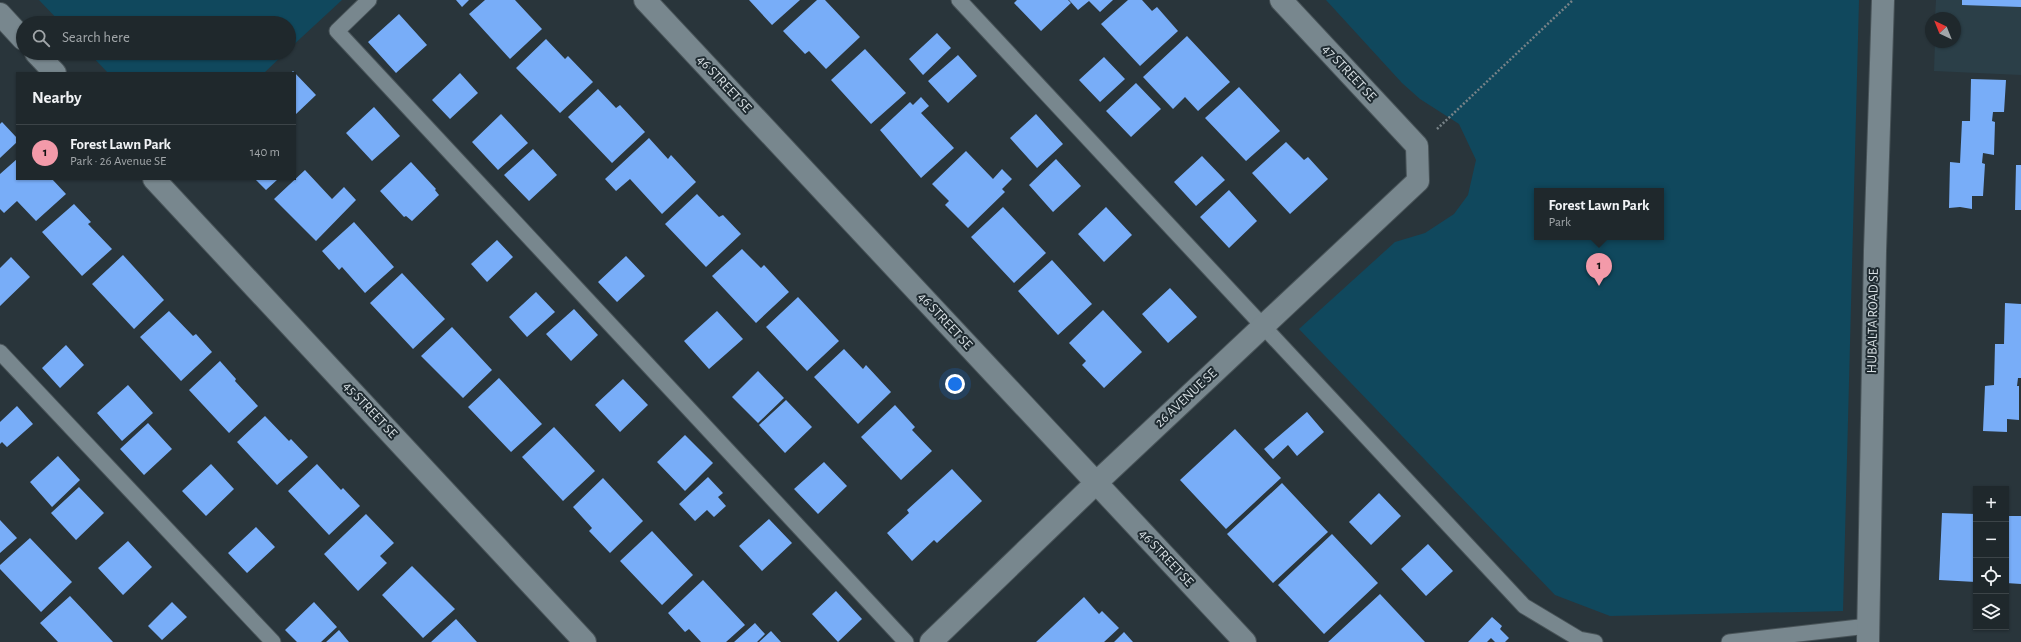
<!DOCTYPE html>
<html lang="en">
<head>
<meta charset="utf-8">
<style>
	body { margin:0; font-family:"Alegreya Sans",sans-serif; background:#273034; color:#f1f3f6 }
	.controls { position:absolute; right:12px; bottom:12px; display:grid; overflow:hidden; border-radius:0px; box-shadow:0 1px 3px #0004 }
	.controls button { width:36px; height:36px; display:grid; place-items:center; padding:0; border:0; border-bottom:1px solid #3c4448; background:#1f282c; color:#f1f3f6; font:20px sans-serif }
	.compass { position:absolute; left:1925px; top:12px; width:36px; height:36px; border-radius:50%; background:#1f282c; box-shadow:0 1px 3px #0004; rotate:317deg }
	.you { position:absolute; left:955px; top:384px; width:14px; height:14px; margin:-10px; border:3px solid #fff; border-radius:50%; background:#1a73e8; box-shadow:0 0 0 6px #1a73e833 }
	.badge { display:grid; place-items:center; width:26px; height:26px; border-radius:50%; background:#f39aa9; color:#111; font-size:13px; font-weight:700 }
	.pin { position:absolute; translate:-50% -33px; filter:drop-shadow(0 1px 2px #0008) }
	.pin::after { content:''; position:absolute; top:21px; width:14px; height:12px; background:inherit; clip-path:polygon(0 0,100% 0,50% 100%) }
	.popup { position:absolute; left:1534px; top:188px; width:130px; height:52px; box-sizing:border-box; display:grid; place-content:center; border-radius:0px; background:#1f282c; filter:drop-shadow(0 1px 3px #0005); font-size:13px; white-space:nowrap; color:#a1a6a9 }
	.popup b { font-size:15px; color:#f1f3f6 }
	.popup::after { content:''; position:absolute; left:50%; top:100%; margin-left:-8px; border:8px solid transparent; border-top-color:#1f282c }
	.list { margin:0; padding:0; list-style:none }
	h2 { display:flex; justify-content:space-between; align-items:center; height:52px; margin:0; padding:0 16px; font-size:17px }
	h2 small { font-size:13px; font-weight:400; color:#a1a6a9 }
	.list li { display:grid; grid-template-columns:26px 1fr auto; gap:12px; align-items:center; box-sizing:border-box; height:56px; padding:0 16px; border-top:1px solid #3c4448 }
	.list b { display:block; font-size:15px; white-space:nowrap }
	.list p { margin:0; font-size:13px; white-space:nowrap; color:#a1a6a9 }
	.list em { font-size:13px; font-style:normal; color:#a1a6a9 }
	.icon { flex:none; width:22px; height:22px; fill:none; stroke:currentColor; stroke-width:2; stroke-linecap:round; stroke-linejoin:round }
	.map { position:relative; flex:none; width:2021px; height:642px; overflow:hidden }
	.search { position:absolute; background:#1f282c; box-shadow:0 1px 3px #0004; left:16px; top:16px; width:280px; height:44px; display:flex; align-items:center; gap:10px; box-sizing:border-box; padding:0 14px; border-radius:22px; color:#a1a6a9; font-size:15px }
	.panel { position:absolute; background:#1f282c; box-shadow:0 1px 3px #0004; left:16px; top:72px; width:280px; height:108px; border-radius:0px }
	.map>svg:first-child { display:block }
	.built { fill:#2b3f48 }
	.green { fill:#10485d; fill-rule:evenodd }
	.building { fill:#78adf8 }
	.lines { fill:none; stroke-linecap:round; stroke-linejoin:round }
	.lane-casing { stroke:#485358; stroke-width:17 }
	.street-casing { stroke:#485358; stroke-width:24 }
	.path { stroke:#788388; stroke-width:2.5; stroke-dasharray:2 2; stroke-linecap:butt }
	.lane { stroke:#78878e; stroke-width:15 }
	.street { stroke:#78878e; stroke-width:22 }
	.labels { text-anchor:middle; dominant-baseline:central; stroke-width:4; stroke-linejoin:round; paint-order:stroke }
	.street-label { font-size:14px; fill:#d7dfe3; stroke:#1f2b31 }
</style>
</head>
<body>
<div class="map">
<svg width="2021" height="642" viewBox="0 0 2021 642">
	<rect width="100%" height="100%" fill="#29353b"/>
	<path class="built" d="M1936 0H2021V75L1934 71 1935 42H1955V18H1935Z"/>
	<path class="green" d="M39 0H342L289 49V23H61Z
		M1326 0H1859L1843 611 1610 616 1555 595 1299 329 1395 242 1425 233 1454 214 1468 195 1476 160 1459 124 1420 99 1402 83ZM1537 191H1661V237H1537Z
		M89 53H285L264 73H108Z"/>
	<path class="building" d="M456 0H469L462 7Z
		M485 0H515L542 29 510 59 469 14Z
		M749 0H800L772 25Z
		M817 0H825L860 37 826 69 809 51 805 54 783 31Z
		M1017 0H1068L1071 3 1041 31 1014 3Z
		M1069 0H1113L1100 12 1089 1 1078 10Z
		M1128 0H1142L1152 11 1157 7 1178 31 1140 66 1101 24Z
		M1962 0H2021V7L1962 5Z
		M399 14 427 45 396 73 368 42Z
		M937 33 951 48 923 75 909 59Z
		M1187 36 1230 82 1198 111 1185 97 1173 109 1143 77Z
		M546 39 565 59 568 56 593 82 560 113 516 68Z
		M865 49 906 93 871 124 831 80Z
		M958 55 977 76 948 103 928 81Z
		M1104 57 1125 79 1100 102 1079 80Z
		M293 71 316 95 295 115V73H291Z
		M460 73 478 93 450 119 432 100Z
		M1971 79 2006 80 2004 112H1993L1992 121 1995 122 1994 155 1983 153 1982 163 1985 164 1983 196H1972V209L1960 207 1949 208 1950 162 1960 163 1962 121H1970Z
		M1136 83 1161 109 1131 137 1106 111Z
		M1239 87 1280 131 1246 161 1205 118Z
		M598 89 616 108 620 105 645 132 612 163 568 117Z
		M921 97 929 106 921 113 954 148 921 178 880 130 910 102 913 105Z
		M374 107 400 136 372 161 346 133Z
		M501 114 528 143 498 170 472 142Z
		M1036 114 1063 144 1037 168 1010 138Z
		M2 122 17 138V142L0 158V124Z
		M649 138 668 159 671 155 696 182 662 214 630 179 616 191 605 179Z
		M1286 142 1304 160 1308 157 1328 179 1290 214 1252 173Z
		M533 149 557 175 529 201 504 175Z
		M966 151 993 179 1002 169 1012 179 1002 189 1005 192 968 228 945 205 949 201 932 184Z
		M1202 156 1225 180 1196 206 1174 182Z
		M17 159V179H52L66 194 36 221 17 201 4 213 0 209V174Z
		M1056 159 1081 186 1053 212 1029 185Z
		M411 162 436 189 435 190 439 195 412 221 406 216 404 217 380 191Z
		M2016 165H2021V210H2015Z
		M305 170 332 199 344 187 356 200 316 241 274 199Z
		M255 179H278L266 190Z
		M1229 190 1257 221 1229 248 1200 217Z
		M697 194 719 217 723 215 741 234 706 267 665 224Z
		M74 204 91 222 88 224 112 249 82 276 42 232Z
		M1003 207 1046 253 1014 283 971 237Z
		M1106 207 1132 235 1104 262 1078 234Z
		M354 222 394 267 365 293 342 267 339 270 322 251Z
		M497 240 513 257 487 282 471 264Z
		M742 249 761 268 764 265 789 292 756 323 712 276Z
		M123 255 164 300 134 329 92 284Z
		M626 256 645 276 617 302 598 282Z
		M11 257 30 277 0 306V268Z
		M1052 260 1092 304 1058 335 1018 291Z
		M402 273 445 319 413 349 370 303Z
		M1170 288 1197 317 1168 343 1142 314Z
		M536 292 555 312 527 337 509 317Z
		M798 297 839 341 807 371 766 327Z
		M2005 303 2021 304V378H2018L2017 386H2019V420L2007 419V432L1983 431 1985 386 1994 385 1995 344H2004Z
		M574 309 598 335 571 361 546 334Z
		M1103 310 1142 352 1104 388 1082 365 1086 361 1069 343Z
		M169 311 193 336 196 334 212 352 181 381 140 337Z
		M717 311 743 339 709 369 684 341Z
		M452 327 492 370 463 398 421 356Z
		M66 345 84 365 60 388 42 368Z
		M844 349 863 369 866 365 891 392 858 424 814 377Z
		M220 361 236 379 235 381 258 406 229 433 189 390Z
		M758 371 784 398 758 423 732 397Z
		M499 378 542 424 511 452 468 407Z
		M623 379 648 405 620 432 595 405Z
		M128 385 153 413 122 441 97 413Z
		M786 400 812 427 785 453 759 425Z
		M895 405 915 427 912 430 932 451 901 480 861 437Z
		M17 406 33 424 7 447 2 442 0 444V422Z
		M1307 412 1324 432 1297 456 1288 445 1273 459 1264 449Z
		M265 416 289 441 291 439 308 457 277 485 237 442Z
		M148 423 172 449 144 475 120 449Z
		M554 427 595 471 563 501 522 457Z
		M1235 429 1281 478 1226 529 1180 480Z
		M685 435 713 463 685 491 657 462Z
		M58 456 80 480 52 507 30 482Z
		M824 462 847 486 818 514 794 489Z
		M211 464 234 489 206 516 182 491Z
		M317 464 341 490 343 488 360 506 329 535 288 491Z
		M952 469 982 501 937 543 934 540 912 561 887 533 909 513 907 510Z
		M708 477 723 493 718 497 726 506 714 517 707 510 695 521 679 504Z
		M603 478 643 521 610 553 589 531 592 528 573 507Z
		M1282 483 1328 532 1273 583 1227 534Z
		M79 487 104 513 76 540 51 513Z
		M1379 493 1401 516 1371 545 1349 522Z
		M1942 513 1976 514V582L1939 580Z
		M366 514 394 543 380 556 387 563 358 591 324 554Z
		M2006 516H2021V584L2006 583Z
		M769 519 792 543 762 571 739 546Z
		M0 520 17 538 0 553Z
		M256 527 275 547 247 573 228 553Z
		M652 531 693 575 662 605 620 561Z
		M1332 534 1378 583 1324 634 1278 585Z
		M30 538 72 582 41 612 0 569V565Z
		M128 541 152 567 123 595 98 568Z
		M1428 544 1453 571 1426 596 1401 569Z
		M412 566 455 609 423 638 382 595Z
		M703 580 745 625 726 642H701L689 629 685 632 668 613Z
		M836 591 862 619 838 642 812 614Z
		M1380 594 1425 642H1328Z
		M70 596 87 614 113 642H58L40 623Z
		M1084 597 1099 614 1102 611 1119 628 1104 642H1036Z
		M172 602 187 617 162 640 148 626Z
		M314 602 337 627 321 642H297L285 630Z
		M1492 617 1502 626 1500 629 1509 638 1505 642H1495L1491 638 1487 642H1468Z
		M456 619 477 642H431Z
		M755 623 765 634 757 642H734Z
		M339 630 349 642H326Z
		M771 631 781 642H759Z
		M1124 632 1133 642H1114Z"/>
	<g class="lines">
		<g class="lane-casing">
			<path id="lane" d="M369 0 337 31 906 642
				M959 0 1524 606 1579 639 1595 642
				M0 352 273 642
				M1729 642 1868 626"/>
		</g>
		<g class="street-casing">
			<path id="street" d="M645 0 1245 642
				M0 14 23 39
				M36 53 55 73
				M154 179 585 642
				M931 642 1096 483 1418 181 1417 146 1281 0
				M1868 642 1875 251 1883 0"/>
		</g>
		<path class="path" d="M1437 129 1573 0"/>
		<use href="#lane" class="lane"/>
		<use href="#street" class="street"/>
	</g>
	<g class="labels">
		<g class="street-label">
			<text transform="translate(1349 73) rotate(47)">47 STREET SE</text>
			<text transform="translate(724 84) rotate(47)">46 STREET SE</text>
			<text transform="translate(945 321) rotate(47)">46 STREET SE</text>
			<text transform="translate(1873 321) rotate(-89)">HUBALTA ROAD SE</text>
			<text transform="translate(1186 398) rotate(-43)">26 AVENUE SE</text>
			<text transform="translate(370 410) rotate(47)">45 STREET SE</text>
			<text transform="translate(1166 558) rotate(47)">46 STREET SE</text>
		</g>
	</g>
</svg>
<div class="controls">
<button>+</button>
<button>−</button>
<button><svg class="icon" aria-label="locate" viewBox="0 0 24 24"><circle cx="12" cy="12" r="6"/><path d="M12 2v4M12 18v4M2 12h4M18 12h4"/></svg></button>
<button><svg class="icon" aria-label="layers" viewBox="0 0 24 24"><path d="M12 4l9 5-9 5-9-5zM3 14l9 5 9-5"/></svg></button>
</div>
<svg class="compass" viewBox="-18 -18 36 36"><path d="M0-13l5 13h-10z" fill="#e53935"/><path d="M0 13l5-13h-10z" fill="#a1a6a9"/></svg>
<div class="you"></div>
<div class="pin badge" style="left:1599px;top:286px">1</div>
<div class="popup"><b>Forest Lawn Park</b>Park</div>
<div class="search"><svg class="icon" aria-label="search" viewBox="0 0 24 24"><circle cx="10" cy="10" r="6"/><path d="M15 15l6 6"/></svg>Search here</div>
<section class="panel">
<h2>Nearby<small></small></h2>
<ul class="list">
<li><span class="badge">1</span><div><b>Forest Lawn Park</b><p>Park · 26 Avenue SE</p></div><em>140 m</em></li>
</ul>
</section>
</div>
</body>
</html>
